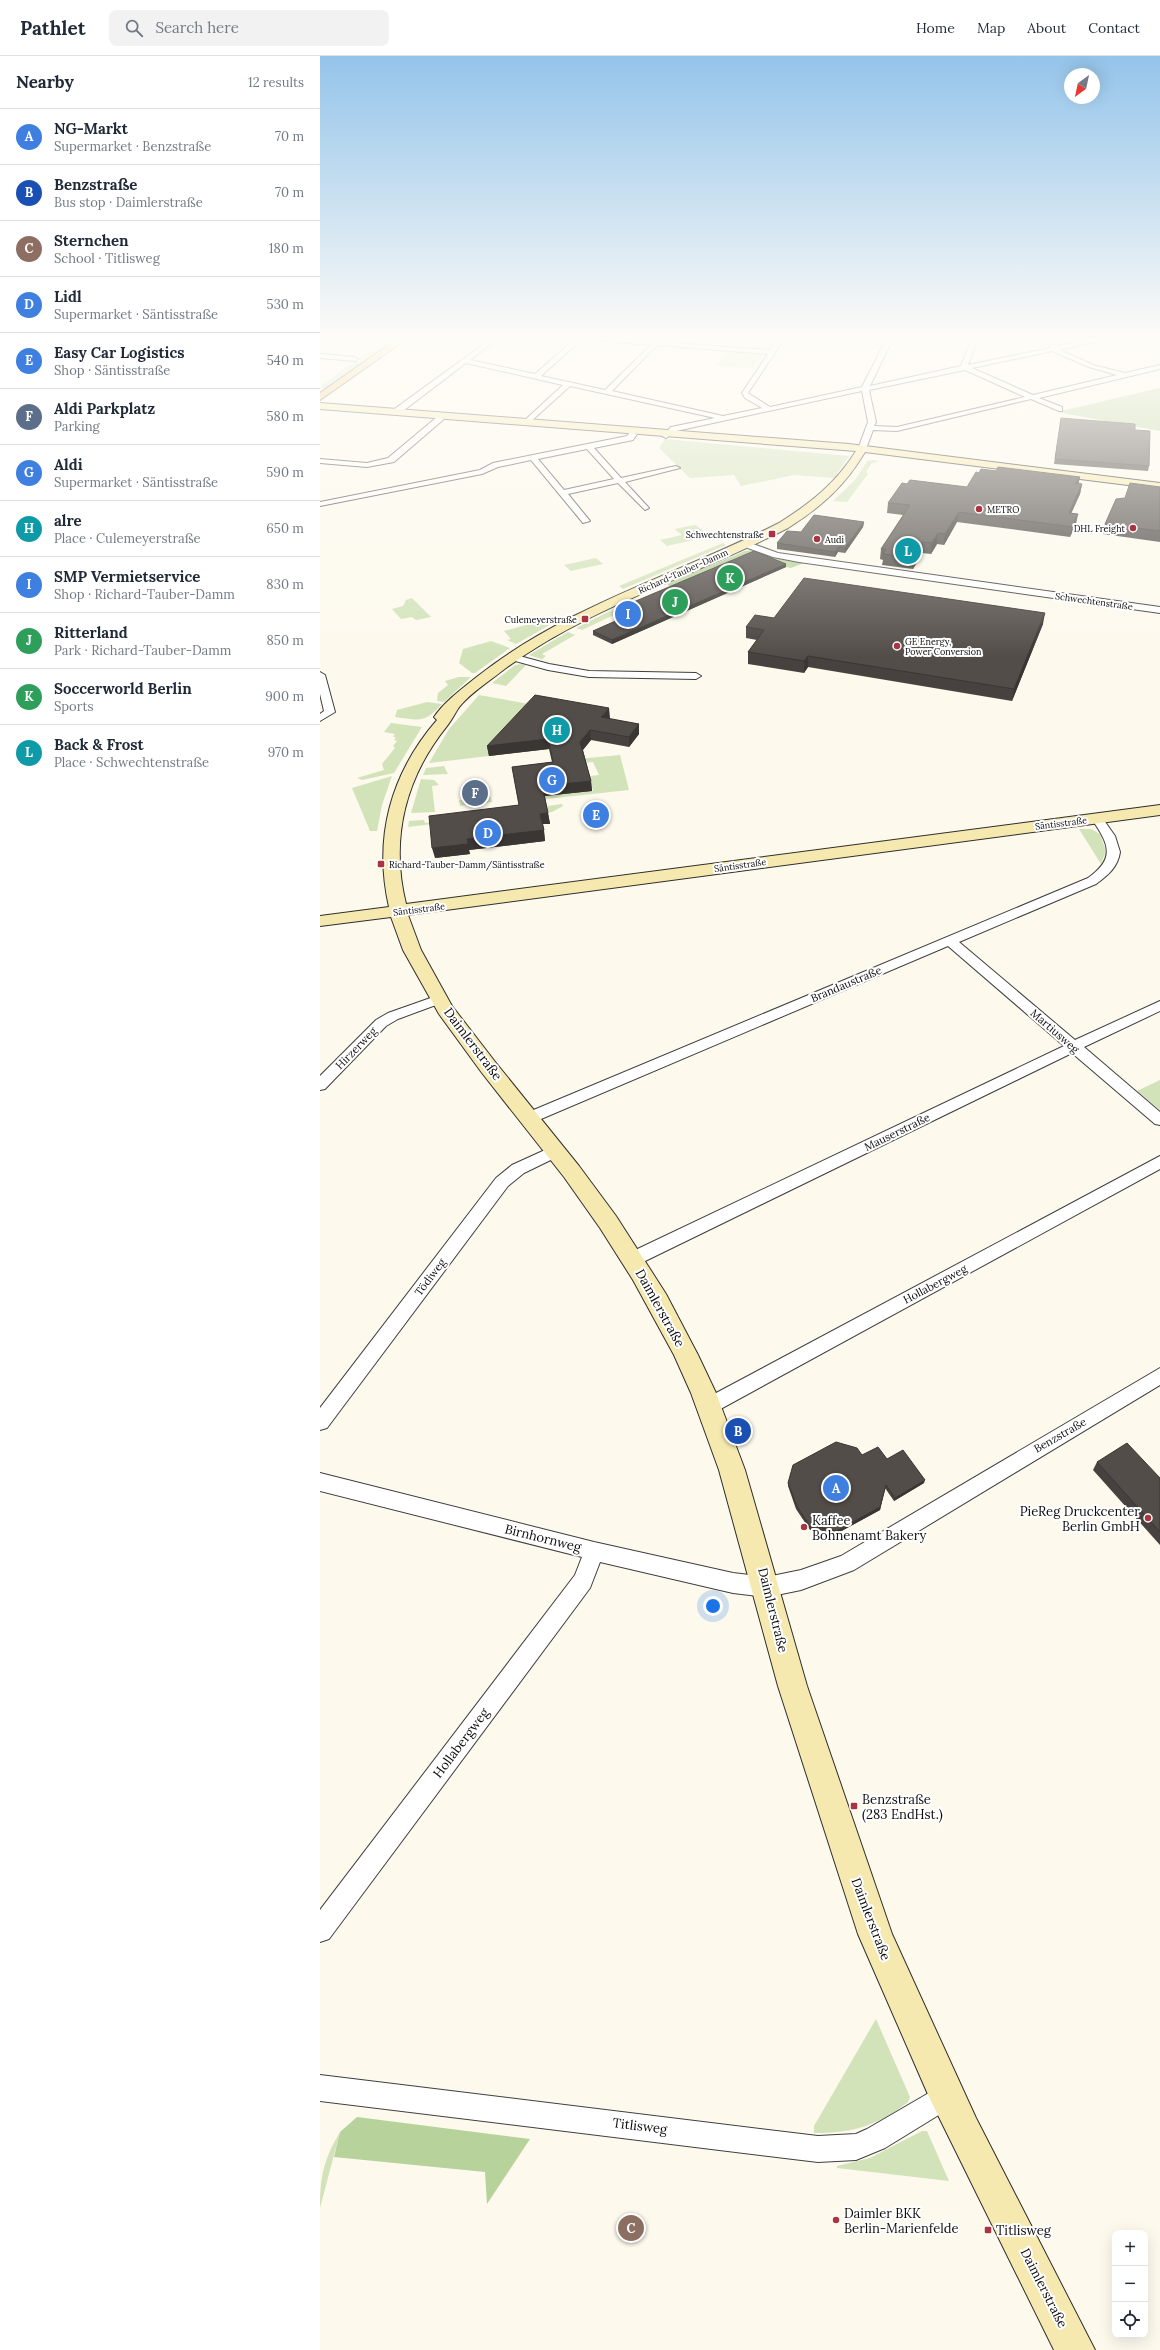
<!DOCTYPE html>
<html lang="en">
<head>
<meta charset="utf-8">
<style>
	body { margin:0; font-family:Lora,serif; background:#f2f2f3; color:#1f2937 }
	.controls { position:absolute; right:12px; bottom:12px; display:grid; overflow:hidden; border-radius:8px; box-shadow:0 4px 16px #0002 }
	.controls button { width:36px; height:36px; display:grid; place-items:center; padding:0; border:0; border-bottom:1px solid #e0e1e3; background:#fff; color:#1f2937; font:20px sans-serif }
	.compass { position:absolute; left:744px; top:12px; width:36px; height:36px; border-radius:50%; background:#fff; box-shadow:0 4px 16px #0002; rotate:213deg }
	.you { position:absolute; left:393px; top:1550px; width:14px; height:14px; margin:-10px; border:3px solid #fff; border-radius:50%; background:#1a73e8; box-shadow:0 0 0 6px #1a73e833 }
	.badge { display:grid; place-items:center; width:26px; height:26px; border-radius:50%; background:#0b8043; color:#fff; font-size:13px; font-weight:700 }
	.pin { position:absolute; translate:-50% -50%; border:2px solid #fff; box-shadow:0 1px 4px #0006 }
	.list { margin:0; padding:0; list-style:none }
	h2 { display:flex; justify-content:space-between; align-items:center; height:52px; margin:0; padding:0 16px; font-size:17px }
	h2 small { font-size:13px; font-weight:400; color:#747a83 }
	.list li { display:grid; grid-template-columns:26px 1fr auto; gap:12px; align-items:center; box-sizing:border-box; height:56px; padding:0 16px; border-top:1px solid #e0e1e3 }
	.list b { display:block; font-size:15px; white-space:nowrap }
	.list p { margin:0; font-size:13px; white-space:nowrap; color:#747a83 }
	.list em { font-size:13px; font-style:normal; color:#747a83 }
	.icon { flex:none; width:22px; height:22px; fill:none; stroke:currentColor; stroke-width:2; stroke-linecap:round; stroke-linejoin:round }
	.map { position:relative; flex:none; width:840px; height:2294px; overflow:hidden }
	header { display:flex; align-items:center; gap:24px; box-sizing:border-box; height:56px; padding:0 20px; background:#fff; border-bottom:1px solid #e0e1e3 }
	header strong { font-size:19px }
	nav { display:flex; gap:22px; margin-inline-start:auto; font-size:14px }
	.search { width:280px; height:36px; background:#f2f2f3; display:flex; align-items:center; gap:10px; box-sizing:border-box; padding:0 14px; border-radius:8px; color:#747a83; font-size:15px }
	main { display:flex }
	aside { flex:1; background:#fff }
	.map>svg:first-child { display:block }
	.green { fill:#d2e3ba }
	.forest { fill:#b7d29b }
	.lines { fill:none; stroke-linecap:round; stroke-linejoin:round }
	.street-casing { stroke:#3f3f3f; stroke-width:2 }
	.secondary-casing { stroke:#2e2e2e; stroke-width:2 }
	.primary-casing { stroke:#1d1d1d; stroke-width:2 }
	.street { fill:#fff; fill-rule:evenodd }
	.secondary { fill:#f6e9af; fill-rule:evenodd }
	.primary { fill:#e9c471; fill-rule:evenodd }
	.wall { fill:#47423f }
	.shaded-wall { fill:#3a3633 }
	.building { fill:#534d49; stroke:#3a3633 }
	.poi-dot { fill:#ab3441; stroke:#fff; stroke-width:1.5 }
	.labels { text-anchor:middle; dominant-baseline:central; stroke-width:4; stroke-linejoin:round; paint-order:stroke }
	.far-poi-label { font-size:9px; fill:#0c0c0c; stroke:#fff; text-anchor:start }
	.far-street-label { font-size:9px; fill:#0c0c0c; stroke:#fff }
	.street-label { font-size:11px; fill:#0c0c0c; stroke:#fff }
	.near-street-label { font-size:13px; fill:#0c0c0c; stroke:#fff }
	.near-poi-label { font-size:13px; fill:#0c0c0c; stroke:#fff; text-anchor:start }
</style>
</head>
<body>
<header>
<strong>Pathlet</strong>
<div class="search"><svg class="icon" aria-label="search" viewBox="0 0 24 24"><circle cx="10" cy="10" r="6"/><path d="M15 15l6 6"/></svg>Search here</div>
<nav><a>Home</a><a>Map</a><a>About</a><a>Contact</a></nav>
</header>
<main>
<aside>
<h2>Nearby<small>12 results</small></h2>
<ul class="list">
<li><span class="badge" style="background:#3f7fe0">A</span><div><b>NG-Markt</b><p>Supermarket · Benzstraße</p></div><em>70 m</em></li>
<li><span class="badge" style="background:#1a4fb4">B</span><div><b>Benzstraße</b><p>Bus stop · Daimlerstraße</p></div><em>70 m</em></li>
<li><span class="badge" style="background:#8d6e63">C</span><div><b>Sternchen</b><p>School · Titlisweg</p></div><em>180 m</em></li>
<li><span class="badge" style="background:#3f7fe0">D</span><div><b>Lidl</b><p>Supermarket · Säntisstraße</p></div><em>530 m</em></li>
<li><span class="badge" style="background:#3f7fe0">E</span><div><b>Easy Car Logistics</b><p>Shop · Säntisstraße</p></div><em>540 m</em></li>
<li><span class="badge" style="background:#5c6f8a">F</span><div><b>Aldi Parkplatz</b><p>Parking</p></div><em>580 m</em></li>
<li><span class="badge" style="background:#3f7fe0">G</span><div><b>Aldi</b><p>Supermarket · Säntisstraße</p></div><em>590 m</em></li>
<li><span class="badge" style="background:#0f9aa8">H</span><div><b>alre</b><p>Place · Culemeyerstraße</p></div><em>650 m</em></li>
<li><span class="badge" style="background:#3f7fe0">I</span><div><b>SMP Vermietservice</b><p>Shop · Richard-Tauber-Damm</p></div><em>830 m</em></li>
<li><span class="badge" style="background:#2e9e5b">J</span><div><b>Ritterland</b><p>Park · Richard-Tauber-Damm</p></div><em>850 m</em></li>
<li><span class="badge" style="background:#2e9e5b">K</span><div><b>Soccerworld Berlin</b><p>Sports</p></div><em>900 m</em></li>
<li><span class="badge" style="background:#0f9aa8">L</span><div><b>Back &amp; Frost</b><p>Place · Schwechtenstraße</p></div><em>970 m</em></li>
</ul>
</aside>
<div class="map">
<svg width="840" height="2294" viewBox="0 0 840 2294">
	<rect width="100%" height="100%" fill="#fdf9ed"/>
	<path class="green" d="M72 280H83L47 305 36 304Z
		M408 295 443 298 433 313 396 310Z
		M35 305 46 306 6 333 0 332 4 327Z
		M345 383 529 400 514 422 474 419 421 430 414 419 370 422 339 392Z
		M553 404 560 405 552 407 546 416 548 418 527 446 513 445 535 424 547 405Z
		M375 469 384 475 372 478 378 483 347 490 340 484 362 479 354 473Z
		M403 487 406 489 303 533 299 530Z
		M276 502 283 508 251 515 244 509Z
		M92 542 111 561 96 564 92 561 81 563 72 553 83 550 86 544Z
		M304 548 313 550 262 574 256 572Z
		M226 561 242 562 196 588 187 584 191 583 184 575 227 563Z
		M248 576 255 579 222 598 226 600 222 603 239 609 209 599Z
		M171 585 190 592 155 617H152L139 607 143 593Z
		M203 608 206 609 186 630 172 627 195 609Z
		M139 621H151L124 646 117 645 118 637 128 629 125 625Z
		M159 639 215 649 169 700 109 707 129 673Z
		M107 646 122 648C104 668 100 664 75 661L77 654Z
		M71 667 102 671 74 717 42 724 37 722 64 714 62 708 75 692 73 690 77 685 74 684 76 681H73L75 678 64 676Z
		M300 699 309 734 198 746V743L273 735 270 720 279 719 273 706 260 707 258 703Z
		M124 710 128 718 103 719 106 712Z
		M72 720 62 749 57 775H50L32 732Z
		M101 723 114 724 119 729 112 730 115 756 91 757Z
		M171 741 172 746 140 750 139 744Z
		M242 748 243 750 232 756 180 762 179 760 88 771 89 765 104 764 105 767C151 762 196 754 242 748Z
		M759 773H771L780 778 786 795 781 808Z
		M840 1024V1054L817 1035Z
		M556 1963 590 2041 588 2046C557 2070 533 2077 494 2077V2070Z
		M602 2075H607L629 2125 517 2112V2110L550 2102Z
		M20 2076 0 2152C0 2120 4 2103 20 2076Z"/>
	<path class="forest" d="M840 332V375L737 356Z
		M433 494 484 507 471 512 466 511 353 533 347 528 425 495Z
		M37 2061 210 2083 167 2148 165 2116 14 2101 20 2076Z"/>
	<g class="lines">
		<g class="street-casing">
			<path id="street" d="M175 280H182L150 304 215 318 255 283 238 280 334 285 341 280 344 282 341 286 450 294 460 280H466L428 337 450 351 542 331 568 280H574L550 330 641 310 653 280H659L648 309 730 292 734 280H740L737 290 787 280H798L740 294 773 309 805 317 840 309V313L719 342 742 351V355H739L711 343 577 375 553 374 546 393 542 395 538 393 548 366 542 335 356 375 346 382 342 380 351 371 395 362 250 330 208 368H205V364L243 329 146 307 79 358H73V354ZM262 283 331 289 285 334 221 320ZM337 289 448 298 422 337 425 342 442 352 403 360 292 335ZM732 295 769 311 797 319 713 339 652 312ZM645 314 705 341 577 371 554 370 556 366 549 334Z
				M0 298 35 301 38 303 35 305 0 302Z
				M117 361 124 363 74 406 47 411 0 407V403L47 407 68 402Z
				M310 376 317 378 313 384 274 392 301 422 356 410 360 412 305 426 329 452 325 454 298 427 248 438 270 465 263 467 211 404 178 411 162 418 0 450V446L160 414 173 407 307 380ZM267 393 294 423 244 434 218 403Z
				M425 485 458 497 479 500 840 551V557L479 506 453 501 422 490V486Z
				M192 598 229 608 269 615 376 617 381 620 376 623 269 621 228 614 188 603 187 601Z
				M0 616 5 619 15 656 0 665V658L4 655 0 638Z
				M777 758 781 760 795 780 800 796C798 811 788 819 776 828L639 886 755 984 840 945V955L764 991 840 1056V1069L835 1068 752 997 319 1208 313 1210 307 1208 305 1203 307 1198 744 990 628 890 214 1066H204L201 1062 204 1058 768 822C796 802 789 788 771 762Z
				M119 939 124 940 126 943 124 946 78 963 66 970 5 1033 0 1034V1020L56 964 68 957Z
				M236 1089 241 1091 244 1095 241 1099 204 1117 188 1130 7 1372 0 1374V1352L176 1122 192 1109Z
				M840 1100V1113L395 1356 389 1358 383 1356 380 1350 383 1344Z
				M840 1312V1329L534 1514 481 1534 447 1541 413 1537 280 1506 270 1532 9 1883 0 1886V1854L255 1519 262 1501 0 1435V1417L274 1486 413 1517 447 1521 481 1514 521 1500Z
				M0 2019 498 2080 536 2078 547 2073 626 2027 635 2031 639 2040 635 2049 565 2092 536 2104 498 2106 0 2045Z"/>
		</g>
		<g class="secondary-casing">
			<path id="secondary" d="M0 347 529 388 840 427V433L545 396C525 430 501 451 468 472 373 521 267 551 182 615 168 626 151 637 140 650 136 655 132 664 127 670 85 722 70 783 86 848L840 749V759L88 859 101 894 132 950 176 1007 259 1110 296 1160 346 1238 378 1299 396 1337 425 1414 487 1630 572 1878 656 2062 775 2294H734L610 2043 538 1878 458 1630 399 1414 371 1337 354 1299 313 1224 280 1172 244 1121 162 1017 119 958 83 894 71 861 0 870V860L69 851C53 781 71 717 117 664L114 661C125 645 143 632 158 620 248 549 359 518 459 467 491 447 516 427 536 395L0 353Z"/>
		</g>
		<g class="primary-casing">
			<path id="primary" d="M81 280H91L0 344V337Z"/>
		</g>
		<use href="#street" class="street"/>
		<use href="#secondary" class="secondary"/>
		<use href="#primary" class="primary"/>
	</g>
	<path class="wall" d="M741 362 815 374 829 410 828 415 734 408Z
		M758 427 762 428 760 438 751 457 756 468 750 481 637 466 624 489 617 488 611 498 602 497 593 513 562 509 563 504 560 503 561 493 583 459 567 457 568 447 587 428 647 431Z
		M840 431V486L783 478 785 468Z
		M544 466 543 471 525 497 518 496 515 501 457 493V487L481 476Z
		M466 508V511L292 588 273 579V575L305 561 298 557 297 553Z
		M454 562 723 568 692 645 488 611 484 617 428 608V596L437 584 426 582V571Z
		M290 662 289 663 319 668V678L309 691 271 684 263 694 271 725 272 735 225 740 228 757 230 768H223L225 785 149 794 150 798 115 802 199 749 192 711 232 706 229 693 169 700 167 690Z
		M542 1399 567 1403 604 1427 574 1445 565 1432 560 1454 516 1478 494 1473 490 1474 476 1453 468 1430V1427Z
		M777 1406 840 1422V1489L773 1414Z"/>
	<path class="shaded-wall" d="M760 421 758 431 755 427Z
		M762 428 760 438 747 467 749 457Z
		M639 456 637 466 624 489 625 478Z
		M758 458 756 468 750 481 752 471Z
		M544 466 543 471 525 497V492Z
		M618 477 617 488 611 498 612 487Z
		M603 486 602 497 593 513 594 502Z
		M519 491 518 496 515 501V496Z
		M466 508V511L292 588V584Z
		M725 557 723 568 692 645 694 633Z
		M488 600V611L484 617V605Z
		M289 652 290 662 282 671 281 661Z
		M319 668V678L309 691V681Z
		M270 674 271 684 261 696 260 686Z
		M228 683 229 693 169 700 167 690Z
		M271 725 272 735 224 740 222 730Z
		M228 757 230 768H222L220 758Z
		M224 774 225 785 149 794 150 798 115 802 112 792 147 783Z
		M605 1424 604 1427 574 1445 575 1442Z
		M566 1429 560 1454 516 1478 517 1475Z
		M494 1470V1473L490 1474V1471Z"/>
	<path class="building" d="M741 362 815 368V374L830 375 829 410 735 403Z
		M678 411 760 421 755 427 762 428 749 457 758 458 752 471 639 456 625 478 618 477 612 487 603 486 594 502 563 498 566 493H561L590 449 568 447 582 427 587 428 590 424 647 431 656 416 659 417 661 413 676 415Z
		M810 427 840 431V475L785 468 796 443 805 442Z
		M494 459 544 466 525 492 519 491 515 496 457 487 467 475 481 476Z
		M434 495 466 508 292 584 273 575 309 559 297 553Z
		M484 522 725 557 694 633 488 600 484 605 428 596 444 574 426 571 435 559 454 562Z
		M215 639 289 652 281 661 319 668 309 681 270 674 260 686 271 725 222 730 228 757 220 758 224 774 147 783 148 788 112 792 109 760 199 749 192 711 233 706 228 683 167 690Z
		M516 1386 537 1392 542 1399 558 1391 567 1403 583 1394 605 1424 575 1442 566 1429 560 1451 517 1475 494 1470 490 1471 477 1450 468 1427 473 1409Z
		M807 1387 840 1422V1476L777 1406Z"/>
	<linearGradient id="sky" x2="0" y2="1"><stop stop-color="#94c4ea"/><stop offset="0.47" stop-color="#fefcf7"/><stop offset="1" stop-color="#fefcf7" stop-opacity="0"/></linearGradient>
	<rect width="840" height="601" fill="url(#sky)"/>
	<g class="poi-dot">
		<circle cx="659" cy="453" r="4"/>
		<circle cx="813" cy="472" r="4"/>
		<rect x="448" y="474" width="8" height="8" rx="2"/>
		<circle cx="497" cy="483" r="4"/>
		<rect x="261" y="559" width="8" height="8" rx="2"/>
		<circle cx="577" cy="590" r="4"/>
		<rect x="57" y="804" width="8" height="8" rx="2"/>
		<circle cx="828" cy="1462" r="4"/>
		<circle cx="484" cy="1471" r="4"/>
		<rect x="530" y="1746" width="8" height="8" rx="2"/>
		<circle cx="516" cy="2164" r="4"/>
		<rect x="664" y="2170" width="8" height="8" rx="2"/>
	</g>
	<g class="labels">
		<g class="far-poi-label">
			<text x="667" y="453">METRO</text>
			<text x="805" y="472" text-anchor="end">DHL Freight</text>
			<text x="444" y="478" text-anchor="end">Schwechtenstraße</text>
			<text x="505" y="483">Audi</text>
			<text x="257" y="563" text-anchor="end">Culemeyerstraße</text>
			<text x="585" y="585">GE Energy,<tspan x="585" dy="10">Power Conversion</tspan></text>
			<text x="69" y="808">Richard-Tauber-Damm/Säntisstraße</text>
		</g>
		<g class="far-street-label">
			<text transform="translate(363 515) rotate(-24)">Richard-Tauber-Damm</text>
			<text transform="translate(774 545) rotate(8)">Schwechtenstraße</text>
			<text transform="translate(741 767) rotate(-7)">Säntisstraße</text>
			<text transform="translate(420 809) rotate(-8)">Säntisstraße</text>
			<text transform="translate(99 853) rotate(-7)">Säntisstraße</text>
		</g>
		<g class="street-label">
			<text transform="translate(526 928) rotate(-23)">Brandaustraße</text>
			<text transform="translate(735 975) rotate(41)">Martiusweg</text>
			<text transform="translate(36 992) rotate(-46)">Hirzerweg</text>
			<text transform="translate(577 1076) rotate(-26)">Mauserstraße</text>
			<text transform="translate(110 1221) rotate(-53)">Tödiweg</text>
			<text transform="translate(615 1228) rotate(-28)">Hollabergweg</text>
			<text transform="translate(740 1379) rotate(-30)">Benzstraße</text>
		</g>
		<g class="near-street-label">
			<text transform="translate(153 988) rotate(53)">Daimlerstraße</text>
			<text transform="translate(340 1252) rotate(61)">Daimlerstraße</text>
			<text transform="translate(223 1482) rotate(14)">Birnhornweg</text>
			<text transform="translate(453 1554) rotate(76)">Daimlerstraße</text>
			<text transform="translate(141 1687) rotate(-53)">Hollabergweg</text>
			<text transform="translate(551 1863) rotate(69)">Daimlerstraße</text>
			<text transform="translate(320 2070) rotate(7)">Titlisweg</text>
			<text transform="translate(724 2232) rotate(63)">Daimlerstraße</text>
		</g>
		<g class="near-poi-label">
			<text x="820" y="1455" text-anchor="end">PieReg Druckcenter<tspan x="820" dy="15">Berlin GmbH</tspan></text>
			<text x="492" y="1464">Kaffee<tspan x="492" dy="15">Bohnenamt Bakery</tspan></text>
			<text x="542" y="1743">Benzstraße<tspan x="542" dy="15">(283 EndHst.)</tspan></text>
			<text x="524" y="2157">Daimler BKK<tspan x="524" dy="15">Berlin-Marienfelde</tspan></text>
			<text x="676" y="2174">Titlisweg</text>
		</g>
	</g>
</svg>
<div class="controls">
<button>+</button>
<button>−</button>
<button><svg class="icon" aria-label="locate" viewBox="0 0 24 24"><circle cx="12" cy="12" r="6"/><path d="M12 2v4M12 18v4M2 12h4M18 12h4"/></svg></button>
</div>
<svg class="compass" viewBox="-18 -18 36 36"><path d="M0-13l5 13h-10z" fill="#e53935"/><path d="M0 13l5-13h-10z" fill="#747a83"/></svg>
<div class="you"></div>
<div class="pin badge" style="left:516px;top:1432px;background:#3f7fe0">A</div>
<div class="pin badge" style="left:418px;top:1375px;background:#1a4fb4">B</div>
<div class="pin badge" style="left:311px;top:2172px;background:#8d6e63">C</div>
<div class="pin badge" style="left:168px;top:777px;background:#3f7fe0">D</div>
<div class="pin badge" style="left:276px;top:759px;background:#3f7fe0">E</div>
<div class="pin badge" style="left:155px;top:737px;background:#5c6f8a">F</div>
<div class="pin badge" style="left:232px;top:724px;background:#3f7fe0">G</div>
<div class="pin badge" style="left:237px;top:674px;background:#0f9aa8">H</div>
<div class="pin badge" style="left:308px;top:558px;background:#3f7fe0">I</div>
<div class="pin badge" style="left:355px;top:546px;background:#2e9e5b">J</div>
<div class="pin badge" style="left:410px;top:522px;background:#2e9e5b">K</div>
<div class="pin badge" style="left:588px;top:495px;background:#0f9aa8">L</div>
</div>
</main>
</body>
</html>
